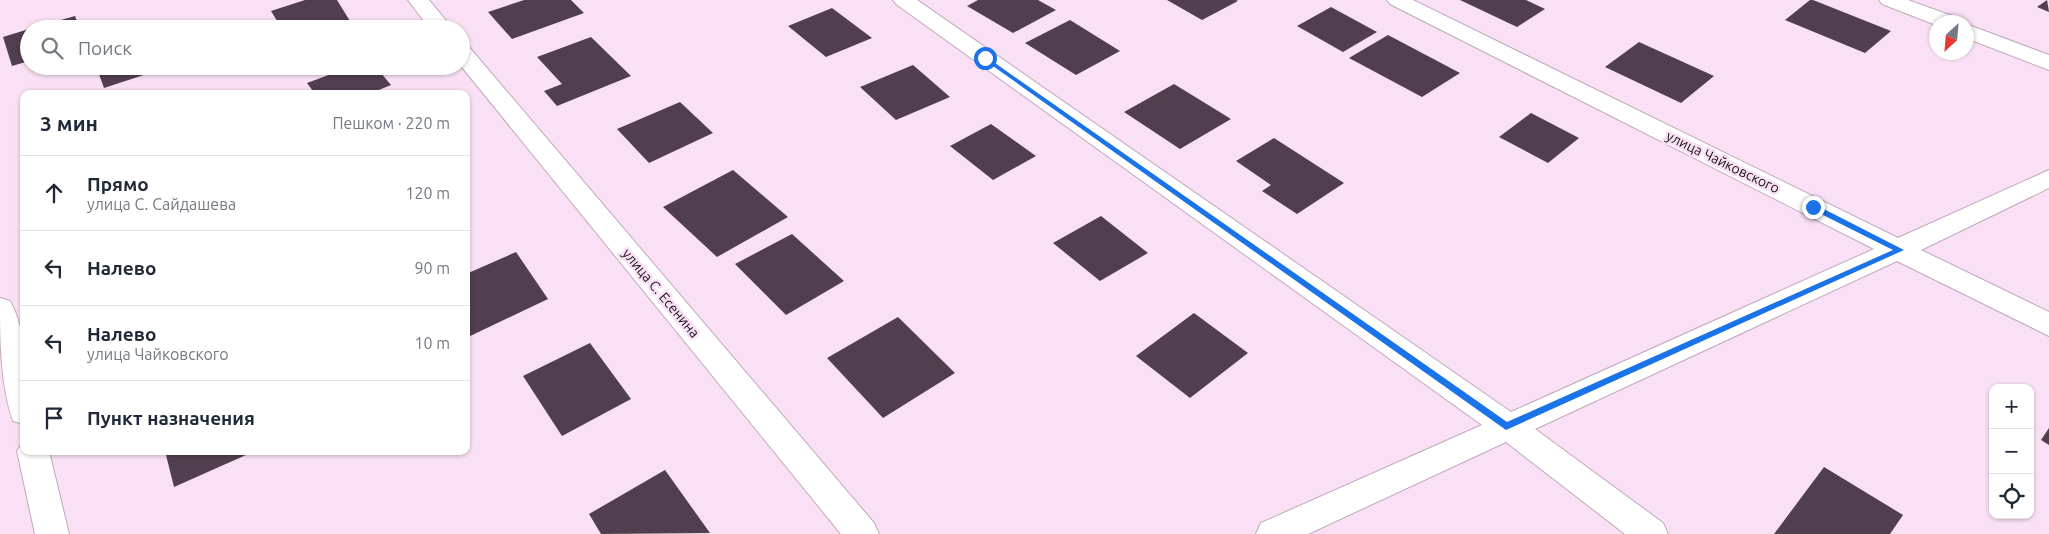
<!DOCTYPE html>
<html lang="ru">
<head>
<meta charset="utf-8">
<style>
	body { margin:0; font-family:Ubuntu,sans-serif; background:#f2f2f3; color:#1f2937 }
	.controls { position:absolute; right:15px; bottom:15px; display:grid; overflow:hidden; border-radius:10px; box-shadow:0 1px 4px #0004 }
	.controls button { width:45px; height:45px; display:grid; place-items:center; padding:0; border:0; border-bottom:1px solid #e0e1e3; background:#fff; color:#1f2937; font:25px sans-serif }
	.compass { position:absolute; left:1929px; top:15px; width:45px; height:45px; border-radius:50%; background:#fff; box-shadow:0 1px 4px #0004; rotate:206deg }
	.stop { position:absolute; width:15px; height:15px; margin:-11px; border:4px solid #1a73e8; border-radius:50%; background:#fff }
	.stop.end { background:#1a73e8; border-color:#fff; box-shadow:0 1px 5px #0008 }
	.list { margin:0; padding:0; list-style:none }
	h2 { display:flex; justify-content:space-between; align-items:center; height:65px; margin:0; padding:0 20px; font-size:21px }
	h2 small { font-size:16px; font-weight:400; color:#747a83 }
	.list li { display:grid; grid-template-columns:32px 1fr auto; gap:15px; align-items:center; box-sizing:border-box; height:75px; padding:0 20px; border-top:1px solid #e0e1e3 }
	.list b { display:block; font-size:19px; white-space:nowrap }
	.list p { margin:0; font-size:16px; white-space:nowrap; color:#747a83 }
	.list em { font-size:16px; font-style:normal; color:#747a83 }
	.icon { flex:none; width:28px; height:28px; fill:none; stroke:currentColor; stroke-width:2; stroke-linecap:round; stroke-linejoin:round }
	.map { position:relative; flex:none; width:2049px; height:534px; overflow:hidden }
	.search { position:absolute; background:#fff; box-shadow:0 1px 4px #0004; left:20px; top:20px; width:450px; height:55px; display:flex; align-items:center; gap:12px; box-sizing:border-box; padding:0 18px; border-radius:28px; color:#747a83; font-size:19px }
	.panel { position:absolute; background:#fff; box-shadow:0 1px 4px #0004; left:20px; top:90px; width:450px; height:365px; border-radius:10px }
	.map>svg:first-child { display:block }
	.building { fill:#513e4e }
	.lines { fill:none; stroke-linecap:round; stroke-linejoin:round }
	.street-casing { stroke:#c0a9bc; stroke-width:2 }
	.street { fill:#fff; fill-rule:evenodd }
	.route { fill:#1a73e8 }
	.labels { text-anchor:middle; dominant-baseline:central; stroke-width:5; stroke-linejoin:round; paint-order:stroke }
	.street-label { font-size:14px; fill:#1c131a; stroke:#f9e0f4 }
</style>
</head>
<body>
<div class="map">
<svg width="2049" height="534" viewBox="0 0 2049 534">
	<rect width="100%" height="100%" fill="#f9e0f4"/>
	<path class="building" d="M305 0H337L350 21 326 29H282L271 11Z
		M524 0H571L584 13 512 39 488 12Z
		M978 0H1038L1056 10 1013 33 967 6Z
		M1167 0H1236L1238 1 1202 20Z
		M1460 0H1526L1545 9 1517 27Z
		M1810 0H1813L1891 31 1865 53 1785 20Z
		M2047 0 2049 12 2037 7Z
		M1331 7 1377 32 1343 52 1297 26Z
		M832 8 872 38 826 57 788 26Z
		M75 16 80 29H33V28Z
		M1070 20 1120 51 1076 75 1025 43Z
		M29 29V61L12 66 3 37Z
		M1388 35 1460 73 1422 97 1349 58Z
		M591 37 631 76 557 106 544 91 562 84 537 57Z
		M1639 42 1714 76 1681 103 1605 67Z
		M913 65 950 97 896 120 860 87Z
		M96 66H158L159 70 104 88Z
		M353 66H375L391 85 369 94H315L307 83Z
		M1174 84 1231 119 1180 149 1124 112Z
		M680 102 713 133 649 163 617 129Z
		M1531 113 1579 138 1548 163 1499 137Z
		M991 124 1036 156 993 180 950 146Z
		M1274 138 1344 183 1297 214 1262 191 1271 185 1236 161Z
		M733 170 788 217 717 257 663 207Z
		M1101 216 1148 253 1100 281 1053 243Z
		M792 234 844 281 786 315 735 264Z
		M516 252 548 299 466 338V274Z
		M1194 313 1248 353 1190 398 1136 356Z
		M898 317 955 373 883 418 827 358Z
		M590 343 631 399 562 436 523 376Z
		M2049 428V445L2041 440Z
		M165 451H255L174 487Z
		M1824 467 1903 515 1890 534H1774Z
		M665 470 710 533 601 534 589 514Z"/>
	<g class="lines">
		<g class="street-casing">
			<path id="street" d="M408 0H429L453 29H430Z
				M893 0H917L1511 412 1874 249 1390 4 1387 0H1413L1898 238 2049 170V188L1921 250 2049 312V336L1897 261 1535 429 1663 523 1668 534H1625L1506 442 1308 534H1256L1261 523 1482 425 896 4Z
				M1879 0H1908L1955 17 1958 22H1936V25L1882 4Z
				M1966 24 2049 55V70L1966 38Z
				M461 45 469 47 874 523 879 534H841L461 66Z
				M0 298 10 301C30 336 24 385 24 424L13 421C0 384 0 337 0 298Z
				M24 441V451H49L69 534H35L17 451Z"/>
		</g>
		<use href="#street" class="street"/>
	</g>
	<path class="route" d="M985 56 1507 422 1893 250 1811 209V205H1816L1904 250 1506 430 983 59Z"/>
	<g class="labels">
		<g class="street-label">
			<text transform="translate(1723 162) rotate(26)">улица Чайковского</text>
			<text transform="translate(661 293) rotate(50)">улица С. Есенина</text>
		</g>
	</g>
</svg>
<div class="controls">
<button>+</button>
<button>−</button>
<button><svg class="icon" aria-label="locate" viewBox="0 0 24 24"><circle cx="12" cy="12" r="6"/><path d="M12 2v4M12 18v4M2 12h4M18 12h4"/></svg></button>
</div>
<svg class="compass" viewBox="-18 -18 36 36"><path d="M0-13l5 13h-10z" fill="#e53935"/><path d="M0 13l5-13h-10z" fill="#747a83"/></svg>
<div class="stop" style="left:985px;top:58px"></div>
<div class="stop end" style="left:1813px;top:207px"></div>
<div class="search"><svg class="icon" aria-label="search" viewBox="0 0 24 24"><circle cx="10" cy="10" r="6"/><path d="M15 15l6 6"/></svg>Поиск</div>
<section class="panel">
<h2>3 мин<small>Пешком · 220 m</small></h2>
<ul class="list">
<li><svg class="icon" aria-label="ahead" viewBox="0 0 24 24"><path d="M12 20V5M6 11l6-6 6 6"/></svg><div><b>Прямо</b><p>улица С. Сайдашева</p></div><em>120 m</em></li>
<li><svg class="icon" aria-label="left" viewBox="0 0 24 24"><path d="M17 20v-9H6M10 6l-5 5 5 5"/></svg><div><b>Налево</b></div><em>90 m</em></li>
<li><svg class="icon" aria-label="left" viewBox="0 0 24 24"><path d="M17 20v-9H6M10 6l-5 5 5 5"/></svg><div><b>Налево</b><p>улица Чайковского</p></div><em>10 m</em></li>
<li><svg class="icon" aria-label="arrive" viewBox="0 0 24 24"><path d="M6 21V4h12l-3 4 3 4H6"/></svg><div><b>Пункт назначения</b></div></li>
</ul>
</section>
</div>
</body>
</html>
